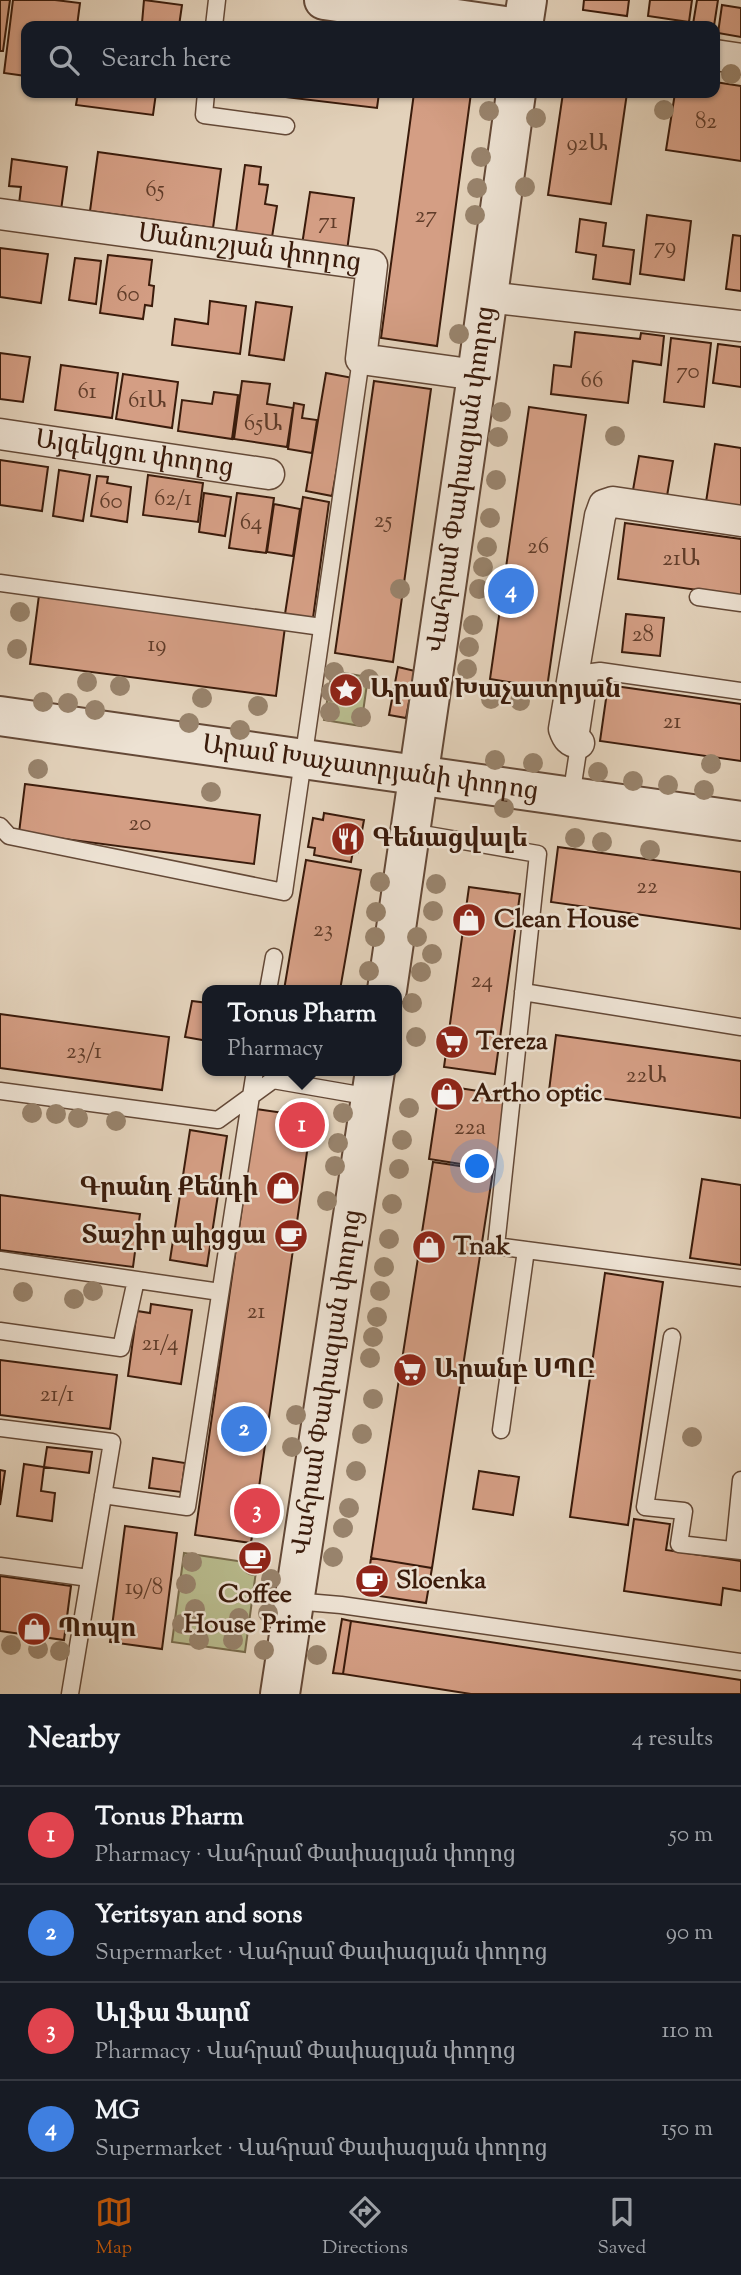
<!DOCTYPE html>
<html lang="en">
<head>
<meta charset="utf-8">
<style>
	body { margin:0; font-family:"Sorts Mill Goudy","Noto Serif Armenian",serif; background:#242831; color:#f1f3f6 }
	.you { position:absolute; left:478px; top:1167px; width:24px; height:24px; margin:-18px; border:5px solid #fff; border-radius:50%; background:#1a73e8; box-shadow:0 0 0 10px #1a73e833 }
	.badge { display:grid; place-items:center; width:46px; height:46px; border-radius:50%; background:#b45309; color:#fff; font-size:23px; font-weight:700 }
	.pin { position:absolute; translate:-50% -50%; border:4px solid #fff; box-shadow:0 2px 7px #0006 }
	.popup { position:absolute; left:202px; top:985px; width:200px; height:91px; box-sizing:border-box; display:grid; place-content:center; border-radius:14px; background:#171b24; filter:drop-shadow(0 2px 5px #0005); font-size:23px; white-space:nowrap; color:#9ea1a6 }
	.popup b { font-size:26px; color:#f1f3f6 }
	.popup::after { content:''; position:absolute; left:50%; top:100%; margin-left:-14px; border:14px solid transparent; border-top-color:#171b24 }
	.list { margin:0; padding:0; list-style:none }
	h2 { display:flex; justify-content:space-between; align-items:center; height:91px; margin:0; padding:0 28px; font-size:30px }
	h2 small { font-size:23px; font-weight:400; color:#9ea1a6 }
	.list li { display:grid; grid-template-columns:46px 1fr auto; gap:21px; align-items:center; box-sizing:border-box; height:98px; padding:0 28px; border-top:2px solid #363941 }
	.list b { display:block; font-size:26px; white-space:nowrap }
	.list p { margin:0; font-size:23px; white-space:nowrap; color:#9ea1a6 }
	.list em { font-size:23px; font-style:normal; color:#9ea1a6 }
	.icon { flex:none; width:38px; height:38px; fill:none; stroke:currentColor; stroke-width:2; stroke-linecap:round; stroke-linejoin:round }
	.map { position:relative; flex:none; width:741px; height:1694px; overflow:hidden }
	.search { position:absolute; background:#171b24; box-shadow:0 2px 5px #0004; left:21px; right:21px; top:21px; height:77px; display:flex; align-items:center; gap:18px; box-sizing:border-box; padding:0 24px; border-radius:14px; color:#9ea1a6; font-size:26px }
	.sheet { height:483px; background:#171b24 }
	nav { display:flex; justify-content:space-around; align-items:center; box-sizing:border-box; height:98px; border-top:2px solid #363941; background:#171b24; font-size:19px; color:#9ea1a6 }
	nav a { display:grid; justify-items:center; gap:4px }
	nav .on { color:#b45309 }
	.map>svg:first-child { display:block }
	.green { fill:#b8bb8d; stroke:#796b4c; stroke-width:2 }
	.building { fill:#d49e84; stroke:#3a1b0b; stroke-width:2 }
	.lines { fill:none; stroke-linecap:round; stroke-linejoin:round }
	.service-casing { stroke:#644937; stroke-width:19 }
	.minor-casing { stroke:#644937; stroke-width:33 }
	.tertiary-casing { stroke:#644937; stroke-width:42 }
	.service { stroke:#ede2d3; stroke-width:16 }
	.minor { stroke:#ede2d3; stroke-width:30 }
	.tertiary { stroke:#ede2d3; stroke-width:38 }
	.tree { fill:#98836c }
	.labels { text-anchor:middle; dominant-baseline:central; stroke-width:5; stroke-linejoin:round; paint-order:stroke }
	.number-label { font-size:23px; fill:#603c29 }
	.street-label { font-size:26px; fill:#3a1b0b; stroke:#ede2d3 }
	.poi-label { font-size:26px; font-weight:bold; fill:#3a1b0b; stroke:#ede2d3; text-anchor:start }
</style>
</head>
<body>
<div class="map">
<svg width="741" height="1694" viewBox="0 0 741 1694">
	<rect width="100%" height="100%" fill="#e3d2bb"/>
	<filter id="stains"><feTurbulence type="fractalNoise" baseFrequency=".00286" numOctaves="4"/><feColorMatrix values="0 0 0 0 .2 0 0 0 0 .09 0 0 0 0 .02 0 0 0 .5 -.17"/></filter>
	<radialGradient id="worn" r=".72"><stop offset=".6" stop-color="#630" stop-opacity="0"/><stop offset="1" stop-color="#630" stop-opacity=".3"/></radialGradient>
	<path class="green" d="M332 671 368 677 361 726 324 720Z
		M184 1553 257 1564 245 1652 172 1642Z"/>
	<path class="building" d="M0 0H10L3 51H0Z
		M13 0H55L80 3 77 26H26V76L4 73Z
		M144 0 182 5 179 26 142 23Z
		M584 0H629L627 16 583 10Z
		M650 0H692L689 22 648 16Z
		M697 0H718L714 26 693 24Z
		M722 5 741 8V37L718 33Z
		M715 82 741 86V161L666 150 675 93H715Z
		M78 93H156L153 115 76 105Z
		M252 93H379L377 108Z
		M414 93H471L437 346 381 338Z
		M563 93H627L611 204 548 195Z
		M98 152 221 169 213 228 90 211Z
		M12 159 67 167 61 210 19 204 21 187 9 186Z
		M245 165 261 167 259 184 268 185 265 204 277 206 272 237 236 232Z
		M310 192 354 198 347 251 302 245Z
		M647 215 691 221 684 280 640 274Z
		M580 219 606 223 603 246 634 250 630 284 593 279 596 255 576 252Z
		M733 235 741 236V291L726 289Z
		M0 248 48 254 41 303 0 297Z
		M108 255 152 260 149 285 154 286 152 306 145 305 143 319 100 313Z
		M75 258 101 261 96 304 69 300Z
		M210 301 246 306 240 354 172 345 175 319 208 324Z
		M256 302 292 307 284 360 249 355Z
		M575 332 640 339 641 333 664 336 661 365 633 361 628 403 551 394 554 365 571 367Z
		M671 338 711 343 704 407 664 402Z
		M718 344 741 347V387L713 383Z
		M0 353 30 357 23 402 0 399Z
		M61 365 118 373 112 418 55 410Z
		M326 373 353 378 332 496 306 491Z
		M123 374 178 382 172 428 116 419Z
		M242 381 270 384 267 404 293 408 287 447 234 439Z
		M374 381 431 389 393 662 335 653Z
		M214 392 238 395 232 439 178 431 182 400 212 404Z
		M294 403 304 405 302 418 317 420 312 453 288 449Z
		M529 407 586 415 547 688 490 679Z
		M715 444 741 448V508L706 502Z
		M639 456 673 461 667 496 633 490Z
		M0 460 48 467 42 511 0 505Z
		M59 470 90 475 83 521 53 516Z
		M148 475 203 483 198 522 143 515Z
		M97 476 108 477 107 483 131 487 127 522 91 516Z
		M204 493 231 497 225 536 199 532Z
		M237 493 274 498 266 553 229 548Z
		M303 497 329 502 313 618 285 614Z
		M274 504 300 509 293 556 267 552Z
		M625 523 741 539V596L618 579Z
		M39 595 285 627 276 696 30 664Z
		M626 614 664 618 660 656 622 652Z
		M398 667 415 671 406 718 389 715Z
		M608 685 741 704V761L600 741Z
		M25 784 260 815 254 864 19 833Z
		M324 813 364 820 358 852 353 851 351 862 314 855 315 848 308 847 313 818 323 820Z
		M558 847 741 872V929L551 902Z
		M306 860 361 870 340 990H284Z
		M469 887 520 894 495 1074 444 1067Z
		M192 1001 208 1003V1041L185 1037Z
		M0 1014 169 1037 162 1090 0 1068Z
		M556 1035 741 1061V1118L549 1091Z
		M440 1085 510 1096 499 1170 429 1159Z
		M256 1109 312 1117 251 1543 195 1535Z
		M190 1130 227 1136 207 1266 170 1260Z
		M433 1162 493 1171 432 1568 371 1558Z
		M702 1179 741 1185V1265L690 1258Z
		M0 1195 140 1214 133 1267 0 1250Z
		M605 1273 663 1282 628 1525 570 1517Z
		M151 1304 192 1310 181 1384 128 1376 137 1311 150 1313Z
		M0 1360 117 1375 110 1429 0 1415Z
		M47 1447 92 1452 89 1473 44 1467Z
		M153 1458 185 1463 181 1492 149 1488Z
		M24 1464 44 1467 41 1491 55 1493 52 1521 17 1516Z
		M0 1470 5 1471 0 1505Z
		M479 1471 519 1477 513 1515 473 1509Z
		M634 1519 670 1524 666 1550 741 1561V1591L723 1588 721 1605 624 1591Z
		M125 1526 177 1533 162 1649 110 1642Z
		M371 1558 432 1568 426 1603 366 1594Z
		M0 1576 71 1586 64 1640 0 1631Z
		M342 1619 351 1621 343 1674 333 1673Z
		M351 1621 741 1680V1694H471L343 1674Z"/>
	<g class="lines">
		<g class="service-casing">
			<path id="service" d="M214 26 217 0
				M206 93 204 115 286 126
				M0 583 322 627
				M698 597 741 603
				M571 797 589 680 592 672 600 671 741 691
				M0 826 9 836 284 892 361 359
				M411 832 538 854 496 1246 741 1278
				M268 990 274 957
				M523 992 741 1027
				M0 1091 218 1120 251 1096 255 1071
				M0 1260 220 1292
				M0 1331 121 1348 136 1280
				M672 1337 645 1507 684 1511 679 1544 741 1551
				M0 1428 112 1442 70 1694
				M501 1430 526 1250
				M103 1495 187 1507 251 1096 273 1080 371 1097
				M734 1550 741 1480
				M0 1566 89 1578
				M294 1601 341 1605 741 1662"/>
		</g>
		<g class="minor-casing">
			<g id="minor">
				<path d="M715 55 741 59"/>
				<path id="s1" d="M0 214 372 265 361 359 477 375"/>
				<path d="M487 297 741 326"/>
				<path id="s2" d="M0 434 269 474"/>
				<path d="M579 743C570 742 567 738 564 729L600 516 604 505 613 502 741 521"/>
			</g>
		</g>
		<g class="tertiary-casing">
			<g id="tertiary">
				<path d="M324 0 505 26"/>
				<path d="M523 26 527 0"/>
				<path id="s3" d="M0 716 741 821"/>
				<path id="s4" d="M387 990 477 375 516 93"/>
				<path id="s5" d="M280 1694 375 1071"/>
			</g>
		</g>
		<use href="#service" class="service"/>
		<use href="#minor" class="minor"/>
		<use href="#tertiary" class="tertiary"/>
	</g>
	<g class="tree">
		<circle cx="731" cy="74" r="10"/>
		<circle cx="664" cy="110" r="10"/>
		<circle cx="489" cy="111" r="10"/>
		<circle cx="536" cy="118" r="10"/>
		<circle cx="481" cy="157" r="10"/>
		<circle cx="525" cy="187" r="10"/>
		<circle cx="477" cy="188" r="10"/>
		<circle cx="475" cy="215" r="10"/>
		<circle cx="459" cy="334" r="10"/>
		<circle cx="501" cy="412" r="10"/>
		<circle cx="615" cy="436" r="10"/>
		<circle cx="498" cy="437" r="10"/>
		<circle cx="496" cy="480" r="10"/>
		<circle cx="490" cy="518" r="10"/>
		<circle cx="487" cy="547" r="10"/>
		<circle cx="483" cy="567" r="10"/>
		<circle cx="400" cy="589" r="10"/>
		<circle cx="479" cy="589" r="10"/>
		<circle cx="20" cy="612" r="10"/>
		<circle cx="473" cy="625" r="10"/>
		<circle cx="469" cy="647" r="10"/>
		<circle cx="17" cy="649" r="10"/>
		<circle cx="467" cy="669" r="10"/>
		<circle cx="334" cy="672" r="10"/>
		<circle cx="369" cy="679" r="10"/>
		<circle cx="87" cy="682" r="10"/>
		<circle cx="120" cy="686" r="10"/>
		<circle cx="331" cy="692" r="10"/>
		<circle cx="202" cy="698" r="10"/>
		<circle cx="491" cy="699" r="10"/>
		<circle cx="520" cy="701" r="10"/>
		<circle cx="43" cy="702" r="10"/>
		<circle cx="68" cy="703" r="10"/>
		<circle cx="258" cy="706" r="10"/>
		<circle cx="95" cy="710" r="10"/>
		<circle cx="330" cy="712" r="10"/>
		<circle cx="361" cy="717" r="10"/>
		<circle cx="189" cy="723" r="10"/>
		<circle cx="240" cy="730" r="10"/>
		<circle cx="495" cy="760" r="10"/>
		<circle cx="533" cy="763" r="10"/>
		<circle cx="711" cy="764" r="10"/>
		<circle cx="38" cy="769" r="10"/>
		<circle cx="598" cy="772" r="10"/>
		<circle cx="633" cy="781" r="10"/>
		<circle cx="668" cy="785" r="10"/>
		<circle cx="704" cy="790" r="10"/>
		<circle cx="211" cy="792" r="10"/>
		<circle cx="504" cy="808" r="10"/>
		<circle cx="575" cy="838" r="10"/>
		<circle cx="602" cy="842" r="10"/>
		<circle cx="650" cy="850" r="10"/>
		<circle cx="380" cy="882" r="10"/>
		<circle cx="436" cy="884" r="10"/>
		<circle cx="433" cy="911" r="10"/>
		<circle cx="376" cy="912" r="10"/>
		<circle cx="375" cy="937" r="10"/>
		<circle cx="417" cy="937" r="10"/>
		<circle cx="432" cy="954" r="10"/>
		<circle cx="369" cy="971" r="10"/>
		<circle cx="421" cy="972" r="10"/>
		<circle cx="412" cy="1003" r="10"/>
		<circle cx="416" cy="1037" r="10"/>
		<circle cx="409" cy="1108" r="10"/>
		<circle cx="32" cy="1113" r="10"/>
		<circle cx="343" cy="1113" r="10"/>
		<circle cx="56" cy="1114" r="10"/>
		<circle cx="78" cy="1118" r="10"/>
		<circle cx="116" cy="1121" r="10"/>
		<circle cx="402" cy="1140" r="10"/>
		<circle cx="338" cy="1143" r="10"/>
		<circle cx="335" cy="1166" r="10"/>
		<circle cx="399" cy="1169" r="10"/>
		<circle cx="327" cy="1201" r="10"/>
		<circle cx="392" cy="1204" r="10"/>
		<circle cx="389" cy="1239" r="10"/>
		<circle cx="384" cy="1267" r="10"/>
		<circle cx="93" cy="1291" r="10"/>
		<circle cx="380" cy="1291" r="10"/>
		<circle cx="23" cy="1292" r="10"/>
		<circle cx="74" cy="1299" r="10"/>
		<circle cx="377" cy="1317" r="10"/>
		<circle cx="373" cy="1337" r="10"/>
		<circle cx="370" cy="1358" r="10"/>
		<circle cx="373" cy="1399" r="10"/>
		<circle cx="296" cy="1415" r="10"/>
		<circle cx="362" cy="1434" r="10"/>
		<circle cx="692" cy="1437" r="10"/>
		<circle cx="292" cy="1447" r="10"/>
		<circle cx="356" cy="1471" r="10"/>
		<circle cx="349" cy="1508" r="10"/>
		<circle cx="343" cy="1528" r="10"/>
		<circle cx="333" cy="1557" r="10"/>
		<circle cx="192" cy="1562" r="10"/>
		<circle cx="253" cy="1566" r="10"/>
		<circle cx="271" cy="1579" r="10"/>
		<circle cx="186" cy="1584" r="10"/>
		<circle cx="195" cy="1609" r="10"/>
		<circle cx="268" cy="1613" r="10"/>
		<circle cx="239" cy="1618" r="10"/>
		<circle cx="182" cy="1624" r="10"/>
		<circle cx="199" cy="1640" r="10"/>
		<circle cx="233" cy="1640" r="10"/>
		<circle cx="11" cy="1645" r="10"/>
		<circle cx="38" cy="1649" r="10"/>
		<circle cx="264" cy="1650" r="10"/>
		<circle cx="60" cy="1651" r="10"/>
		<circle cx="317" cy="1655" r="10"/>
	</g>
	<defs>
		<g id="sight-disc" transform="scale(1.75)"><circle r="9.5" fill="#8f2418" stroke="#ede2d3"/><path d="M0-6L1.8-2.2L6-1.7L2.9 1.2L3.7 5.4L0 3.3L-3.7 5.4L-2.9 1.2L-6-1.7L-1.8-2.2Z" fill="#fff"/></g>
		<g id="restaurant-disc" transform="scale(1.75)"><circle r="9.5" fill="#8f2418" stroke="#ede2d3"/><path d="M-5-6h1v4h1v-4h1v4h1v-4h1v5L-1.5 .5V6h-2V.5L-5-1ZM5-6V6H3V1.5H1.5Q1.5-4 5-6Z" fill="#fff"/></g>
		<g id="shop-disc" transform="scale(1.75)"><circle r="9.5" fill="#8f2418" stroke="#ede2d3"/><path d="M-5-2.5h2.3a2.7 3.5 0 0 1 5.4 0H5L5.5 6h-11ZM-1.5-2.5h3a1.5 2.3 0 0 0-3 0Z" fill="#fff"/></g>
		<g id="supermarket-disc" transform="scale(1.75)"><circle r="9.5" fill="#8f2418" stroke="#ede2d3"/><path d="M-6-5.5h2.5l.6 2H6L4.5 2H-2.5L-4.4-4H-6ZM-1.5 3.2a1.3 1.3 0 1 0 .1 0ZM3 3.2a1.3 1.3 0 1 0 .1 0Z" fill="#fff"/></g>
		<g id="cafe-disc" transform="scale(1.75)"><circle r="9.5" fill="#8f2418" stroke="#ede2d3"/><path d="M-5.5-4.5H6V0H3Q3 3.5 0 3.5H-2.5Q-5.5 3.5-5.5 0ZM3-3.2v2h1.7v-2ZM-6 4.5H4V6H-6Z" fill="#fff"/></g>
	</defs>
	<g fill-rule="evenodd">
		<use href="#sight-disc" x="346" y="690"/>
		<use href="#restaurant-disc" x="348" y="839"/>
		<use href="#shop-disc" x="469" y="920"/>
		<use href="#supermarket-disc" x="452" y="1042"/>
		<use href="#shop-disc" x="447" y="1094"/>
		<use href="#shop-disc" x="283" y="1188"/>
		<use href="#cafe-disc" x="291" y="1236"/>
		<use href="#shop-disc" x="429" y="1247"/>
		<use href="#supermarket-disc" x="410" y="1370"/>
		<use href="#cafe-disc" x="255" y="1558"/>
		<use href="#cafe-disc" x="372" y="1581"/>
		<use href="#shop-disc" x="34" y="1629"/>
	</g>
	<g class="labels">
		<g class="number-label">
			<text x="706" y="122">82</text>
			<text x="587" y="144">92Ա</text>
			<text x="155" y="190">65</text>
			<text x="426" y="216">27</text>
			<text x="328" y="222">71</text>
			<text x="665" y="247">79</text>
			<text x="128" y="295">60</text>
			<text x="688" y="372">70</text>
			<text x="592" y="381">66</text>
			<text x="87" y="392">61</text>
			<text x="147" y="401">61Ա</text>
			<text x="263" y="424">65Ա</text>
			<text x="173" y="499">62/1</text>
			<text x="111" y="502">60</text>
			<text x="383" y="521">25</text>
			<text x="251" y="523">64</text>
			<text x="538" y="547">26</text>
			<text x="681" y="559">21Ա</text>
			<text x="643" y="635">28</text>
			<text x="157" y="645">19</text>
			<text x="672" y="722">21</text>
			<text x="140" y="824">20</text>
			<text x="647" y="887">22</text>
			<text x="323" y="930">23</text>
			<text x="482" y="981">24</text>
			<text x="84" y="1052">23/1</text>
			<text x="646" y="1076">22Ա</text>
			<text x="470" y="1128">22a</text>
			<text x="256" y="1312">21</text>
			<text x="160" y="1344">21/4</text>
			<text x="57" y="1395">21/1</text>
			<text x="144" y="1588">19/8</text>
		</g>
		<g class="street-label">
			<text stroke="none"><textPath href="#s1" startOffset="252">Մանուշյան փողոց</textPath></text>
			<text stroke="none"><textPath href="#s2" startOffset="136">Այգեկցու փողոց</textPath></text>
			<text stroke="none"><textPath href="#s4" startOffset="516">Վահրամ Փափազյան փողոց</textPath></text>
			<text stroke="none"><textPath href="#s3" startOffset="374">Արամ Խաչատրյանի փողոց</textPath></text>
			<text stroke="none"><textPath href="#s5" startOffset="315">Վահրամ Փափազյան փողոց</textPath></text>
		</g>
		<g class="poi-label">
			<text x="370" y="690">Արամ Խաչատրյան</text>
			<text x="372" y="839">Գենացվալե</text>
			<text x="494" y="920">Clean House</text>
			<text x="476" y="1042">Tereza</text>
			<text x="472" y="1094">Artho optic</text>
			<text x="258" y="1188" text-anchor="end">Գրանդ Քենդի</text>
			<text x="266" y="1236" text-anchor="end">Տաշիր պիցցա</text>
			<text x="453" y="1247">Tnak</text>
			<text x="434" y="1370">Արանբ ՍՊԸ</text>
			<text x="396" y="1581">Sloenka</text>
			<text x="255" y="1595" text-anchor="middle">Coffee<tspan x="255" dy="30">House Prime</tspan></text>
			<text x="58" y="1629">Պոպո</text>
		</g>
	</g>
	<rect width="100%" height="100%" filter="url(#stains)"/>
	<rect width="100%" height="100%" fill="url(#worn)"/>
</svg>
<div class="you"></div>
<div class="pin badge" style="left:302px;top:1125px;background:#e0444e">1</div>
<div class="popup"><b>Tonus Pharm</b>Pharmacy</div>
<div class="pin badge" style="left:244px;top:1429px;background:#3f7fe0">2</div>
<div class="pin badge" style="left:257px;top:1511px;background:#e0444e">3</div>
<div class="pin badge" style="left:511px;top:591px;background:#3f7fe0">4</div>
<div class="search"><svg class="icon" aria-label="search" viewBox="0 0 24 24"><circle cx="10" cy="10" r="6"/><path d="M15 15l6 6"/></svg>Search here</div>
</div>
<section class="sheet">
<h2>Nearby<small>4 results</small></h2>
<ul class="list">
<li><span class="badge" style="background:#e0444e">1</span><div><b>Tonus Pharm</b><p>Pharmacy · Վահրամ Փափազյան փողոց</p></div><em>50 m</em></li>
<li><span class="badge" style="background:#3f7fe0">2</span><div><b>Yeritsyan and sons</b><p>Supermarket · Վահրամ Փափազյան փողոց</p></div><em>90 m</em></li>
<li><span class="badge" style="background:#e0444e">3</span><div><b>Ալֆա Ֆարմ</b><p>Pharmacy · Վահրամ Փափազյան փողոց</p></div><em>110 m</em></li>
<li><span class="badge" style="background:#3f7fe0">4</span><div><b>MG</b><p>Supermarket · Վահրամ Փափազյան փողոց</p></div><em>150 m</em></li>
</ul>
</section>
<nav>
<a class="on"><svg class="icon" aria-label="map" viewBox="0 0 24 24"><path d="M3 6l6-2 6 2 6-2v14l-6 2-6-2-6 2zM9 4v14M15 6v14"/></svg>Map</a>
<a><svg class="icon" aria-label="directions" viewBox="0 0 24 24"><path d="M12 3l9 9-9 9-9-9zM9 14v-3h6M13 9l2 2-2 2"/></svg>Directions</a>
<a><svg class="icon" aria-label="saved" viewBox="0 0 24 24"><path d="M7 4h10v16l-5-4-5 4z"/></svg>Saved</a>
</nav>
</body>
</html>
